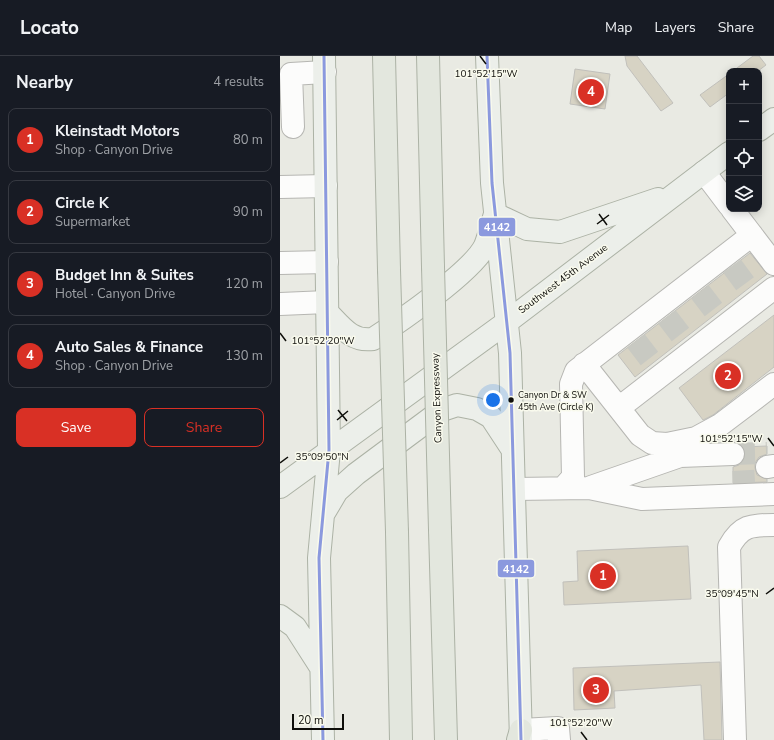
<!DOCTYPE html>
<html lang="en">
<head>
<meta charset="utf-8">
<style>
	body { margin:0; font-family:"Nunito Sans",sans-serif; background:#20242c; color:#f1f3f6 }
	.controls { position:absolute; right:12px; top:12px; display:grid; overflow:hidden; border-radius:8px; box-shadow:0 2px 10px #0003 }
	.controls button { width:36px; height:36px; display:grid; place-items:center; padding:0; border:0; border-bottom:1px solid #363941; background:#171b24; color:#f1f3f6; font:20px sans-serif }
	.scale { position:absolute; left:12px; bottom:10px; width:52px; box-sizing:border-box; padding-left:4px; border:2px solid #0e0e0a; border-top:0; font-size:11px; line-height:14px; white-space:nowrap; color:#0e0e0a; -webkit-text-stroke:3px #f9faed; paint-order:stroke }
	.you { position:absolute; left:213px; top:344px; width:14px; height:14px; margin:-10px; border:3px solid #fff; border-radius:50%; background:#1a73e8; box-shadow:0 0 0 6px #1a73e833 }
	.badge { display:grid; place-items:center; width:26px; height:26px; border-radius:50%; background:#d93025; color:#fff; font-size:13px; font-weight:700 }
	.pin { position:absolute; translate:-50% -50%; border:2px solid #fff; box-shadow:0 1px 4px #0006 }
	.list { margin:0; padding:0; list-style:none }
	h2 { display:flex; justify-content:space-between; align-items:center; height:52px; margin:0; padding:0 16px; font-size:17px }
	h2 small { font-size:13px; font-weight:400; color:#9ea1a6 }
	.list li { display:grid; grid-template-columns:26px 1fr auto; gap:12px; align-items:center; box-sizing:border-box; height:64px; margin:0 8px 8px; padding:0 8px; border:1px solid #363941; border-radius:8px }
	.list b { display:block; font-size:15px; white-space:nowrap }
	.list p { margin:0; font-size:13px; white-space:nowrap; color:#9ea1a6 }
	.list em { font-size:13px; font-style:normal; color:#9ea1a6 }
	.actions { display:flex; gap:8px; padding:12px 16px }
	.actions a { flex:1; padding:9px 0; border:1px solid #d93025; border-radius:8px; text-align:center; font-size:14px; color:#d93025 }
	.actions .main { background:#d93025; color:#fff }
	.icon { flex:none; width:22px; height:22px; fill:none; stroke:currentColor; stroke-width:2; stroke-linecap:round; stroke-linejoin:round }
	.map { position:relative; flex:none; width:494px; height:684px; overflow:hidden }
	header { display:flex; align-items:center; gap:24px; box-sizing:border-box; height:56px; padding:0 20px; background:#171b24; border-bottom:1px solid #363941 }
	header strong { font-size:19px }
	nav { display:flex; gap:22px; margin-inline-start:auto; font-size:14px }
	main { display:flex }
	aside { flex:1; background:#171b24 }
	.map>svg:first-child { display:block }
	.building { fill:#d7d3c4; stroke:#c1c0bb }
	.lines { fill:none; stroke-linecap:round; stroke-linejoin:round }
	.minor-tunnel { stroke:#c8c9c2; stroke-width:22; stroke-dasharray:22 11; stroke-linecap:butt }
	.minor-casing { stroke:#b6b6b2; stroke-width:24 }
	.major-casing { stroke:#acb2a5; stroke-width:24 }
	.highway-casing { stroke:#acb2a5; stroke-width:24 }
	.minor { stroke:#fcfcfb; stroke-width:22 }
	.major { stroke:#ecefea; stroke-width:22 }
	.highway { stroke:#e3e7de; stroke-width:22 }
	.highway-bridge-casing { stroke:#acb2a5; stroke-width:24; stroke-linecap:butt }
	.highway-bridge { stroke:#e3e7de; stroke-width:22 }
	.bus-1-casing { stroke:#f9faed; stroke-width:6 }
	.bus-1 { stroke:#8b99de; stroke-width:3 }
	.ticks { fill:none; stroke:#0e0e0a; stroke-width:1.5 }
	.bus-dot { fill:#0e0e0a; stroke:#f9faed; stroke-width:1.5 }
	.labels { text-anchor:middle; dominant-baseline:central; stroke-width:3; stroke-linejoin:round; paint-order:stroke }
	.bus-label { font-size:9px; fill:#0e0e0a; stroke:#f9faed; text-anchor:start }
	.street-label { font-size:10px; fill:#0e0e0a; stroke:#f9faed }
	.ticks-label { font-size:10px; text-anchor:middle; fill:#0e0e0a; stroke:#f9faed; stroke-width:3; stroke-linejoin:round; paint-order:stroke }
	.line-badge { stroke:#f9faed; stroke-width:1.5 }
	.badge-label { font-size:11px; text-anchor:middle; font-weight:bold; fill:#fff }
</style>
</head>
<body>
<header>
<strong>Locato</strong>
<nav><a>Map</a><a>Layers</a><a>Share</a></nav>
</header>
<main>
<aside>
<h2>Nearby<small>4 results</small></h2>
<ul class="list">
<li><span class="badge">1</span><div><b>Kleinstadt Motors</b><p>Shop · Canyon Drive</p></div><em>80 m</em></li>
<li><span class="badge">2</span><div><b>Circle K</b><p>Supermarket</p></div><em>90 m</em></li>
<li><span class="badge">3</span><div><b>Budget Inn &amp; Suites</b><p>Hotel · Canyon Drive</p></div><em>120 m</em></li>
<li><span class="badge">4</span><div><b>Auto Sales &amp; Finance</b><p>Shop · Canyon Drive</p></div><em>130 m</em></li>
</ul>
<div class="actions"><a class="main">Save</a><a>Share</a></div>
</aside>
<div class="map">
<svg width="494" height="684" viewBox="0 0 494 684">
	<rect width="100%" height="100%" fill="#e9eae3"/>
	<path class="building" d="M345 0H357L393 47 381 55 347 10Z
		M473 0H479L486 9 478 15H453Z
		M295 13 330 18 325 53 290 48Z
		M449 18V37L430 51 420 39Z
		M470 197 487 218 355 321 338 299Z
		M494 259V311L433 359 423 364 399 332Z
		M487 390V398L479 401 475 407V412L477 419 487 423V426L453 427V411L459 409 464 404 465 397 463 391Z
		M408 490 411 543 284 549 283 526 298 525 297 495Z
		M440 606 442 684H424L421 629 334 635 335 652 294 654 293 612Z"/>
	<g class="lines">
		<path class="minor-tunnel" d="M452 210 469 233
			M420 236 437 258
			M387 261 404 283
			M356 285 373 307
			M453 398 487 397
			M453 426 487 424"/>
		<g class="minor-casing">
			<path id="minor" d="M13 71 11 18 45 16
				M424 116 449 149
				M0 131 46 130
				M452 153 494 208
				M0 207 47 206
				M0 248 47 246
				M304 308 334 346 344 348 494 232
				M334 346 360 379 372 387 387 388 416 382 440 369 494 328
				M487 411 494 410
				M311 431 400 400 453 398
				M283 432 293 421 291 328 296 315 472 179
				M234 433 309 432 362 443 494 438
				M241 674 278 672 279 684
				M455 684 449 491C461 469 471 469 494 469"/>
		</g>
		<g class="major-casing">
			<path id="major" d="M207 0 212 127 230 297 241 684
				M479 74 494 63
				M47 256C61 270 71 286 93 283 119 266 192 216 205 190 209 180 212 168 215 158L247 173 280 176 378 143
				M0 431 227 266 449 97
				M44 457 57 435 76 418 162 354 177 349 197 353 211 361 232 393
				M0 560 15 571 40 610
				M43 684 39 502 49 394 44 0"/>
		</g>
		<g class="highway-casing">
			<path id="highway" d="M104 0 109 214
				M148 0 153 211
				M160 474 166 684
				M117 476 121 684
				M238 684 241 674"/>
		</g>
		<use href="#minor" class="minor"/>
		<use href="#major" class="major"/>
		<use href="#highway" class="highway"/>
		<g class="highway-bridge-casing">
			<path id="highway-bridge" d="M153 211 160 474
				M109 214 117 476"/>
		</g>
		<use href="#highway-bridge" class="highway-bridge"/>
		<g class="bus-1-casing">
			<path id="bus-1" d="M207 0 212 127 230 297 241 684
				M43 684 39 502 49 394 44 0"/>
		</g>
		<use href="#bus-1" class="bus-1"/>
	</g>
	<path class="ticks" d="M200 0 206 8M319 158 327 169M317 168 329 159M0 277 6 285M58 354 67 365M57 364 68 355M488 382 494 390M0 407 8 401M486 538 494 532M301 676 307 684"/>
	<circle class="bus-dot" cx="231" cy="344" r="3.5"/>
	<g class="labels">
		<g class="bus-label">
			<text x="238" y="339">Canyon Dr &amp; SW<tspan x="238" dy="12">45th Ave (Circle K)</tspan></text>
		</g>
		<g class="street-label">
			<text transform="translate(283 223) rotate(-37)">Southwest 45th Avenue</text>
			<text transform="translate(157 342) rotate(-92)">Canyon Expressway</text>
		</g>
	</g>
	<g class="ticks-label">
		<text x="206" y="21">101°52'15"W</text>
		<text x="43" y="288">101°52'20"W</text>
		<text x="451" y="386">101°52'15"W</text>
		<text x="42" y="404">35°09'50"N</text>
		<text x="452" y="541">35°09'45"N</text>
		<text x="301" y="670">101°52'20"W</text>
	</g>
	<g class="line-badge">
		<rect x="198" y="161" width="38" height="20" rx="4" fill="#8b99de"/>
		<rect x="217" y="503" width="38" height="19" rx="4" fill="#8b99de"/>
	</g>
	<g class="badge-label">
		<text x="217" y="175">4142</text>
		<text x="236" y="517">4142</text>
	</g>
</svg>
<div class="controls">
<button>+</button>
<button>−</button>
<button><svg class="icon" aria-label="locate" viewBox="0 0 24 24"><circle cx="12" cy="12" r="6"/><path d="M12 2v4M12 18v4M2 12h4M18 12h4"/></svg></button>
<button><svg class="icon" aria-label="layers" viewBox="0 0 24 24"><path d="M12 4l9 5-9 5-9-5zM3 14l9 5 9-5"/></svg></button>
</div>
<div class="scale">20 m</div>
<div class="you"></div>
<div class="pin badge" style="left:323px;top:520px">1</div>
<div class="pin badge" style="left:448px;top:320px">2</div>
<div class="pin badge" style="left:316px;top:634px">3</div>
<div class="pin badge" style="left:311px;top:36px">4</div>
</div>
</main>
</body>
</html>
